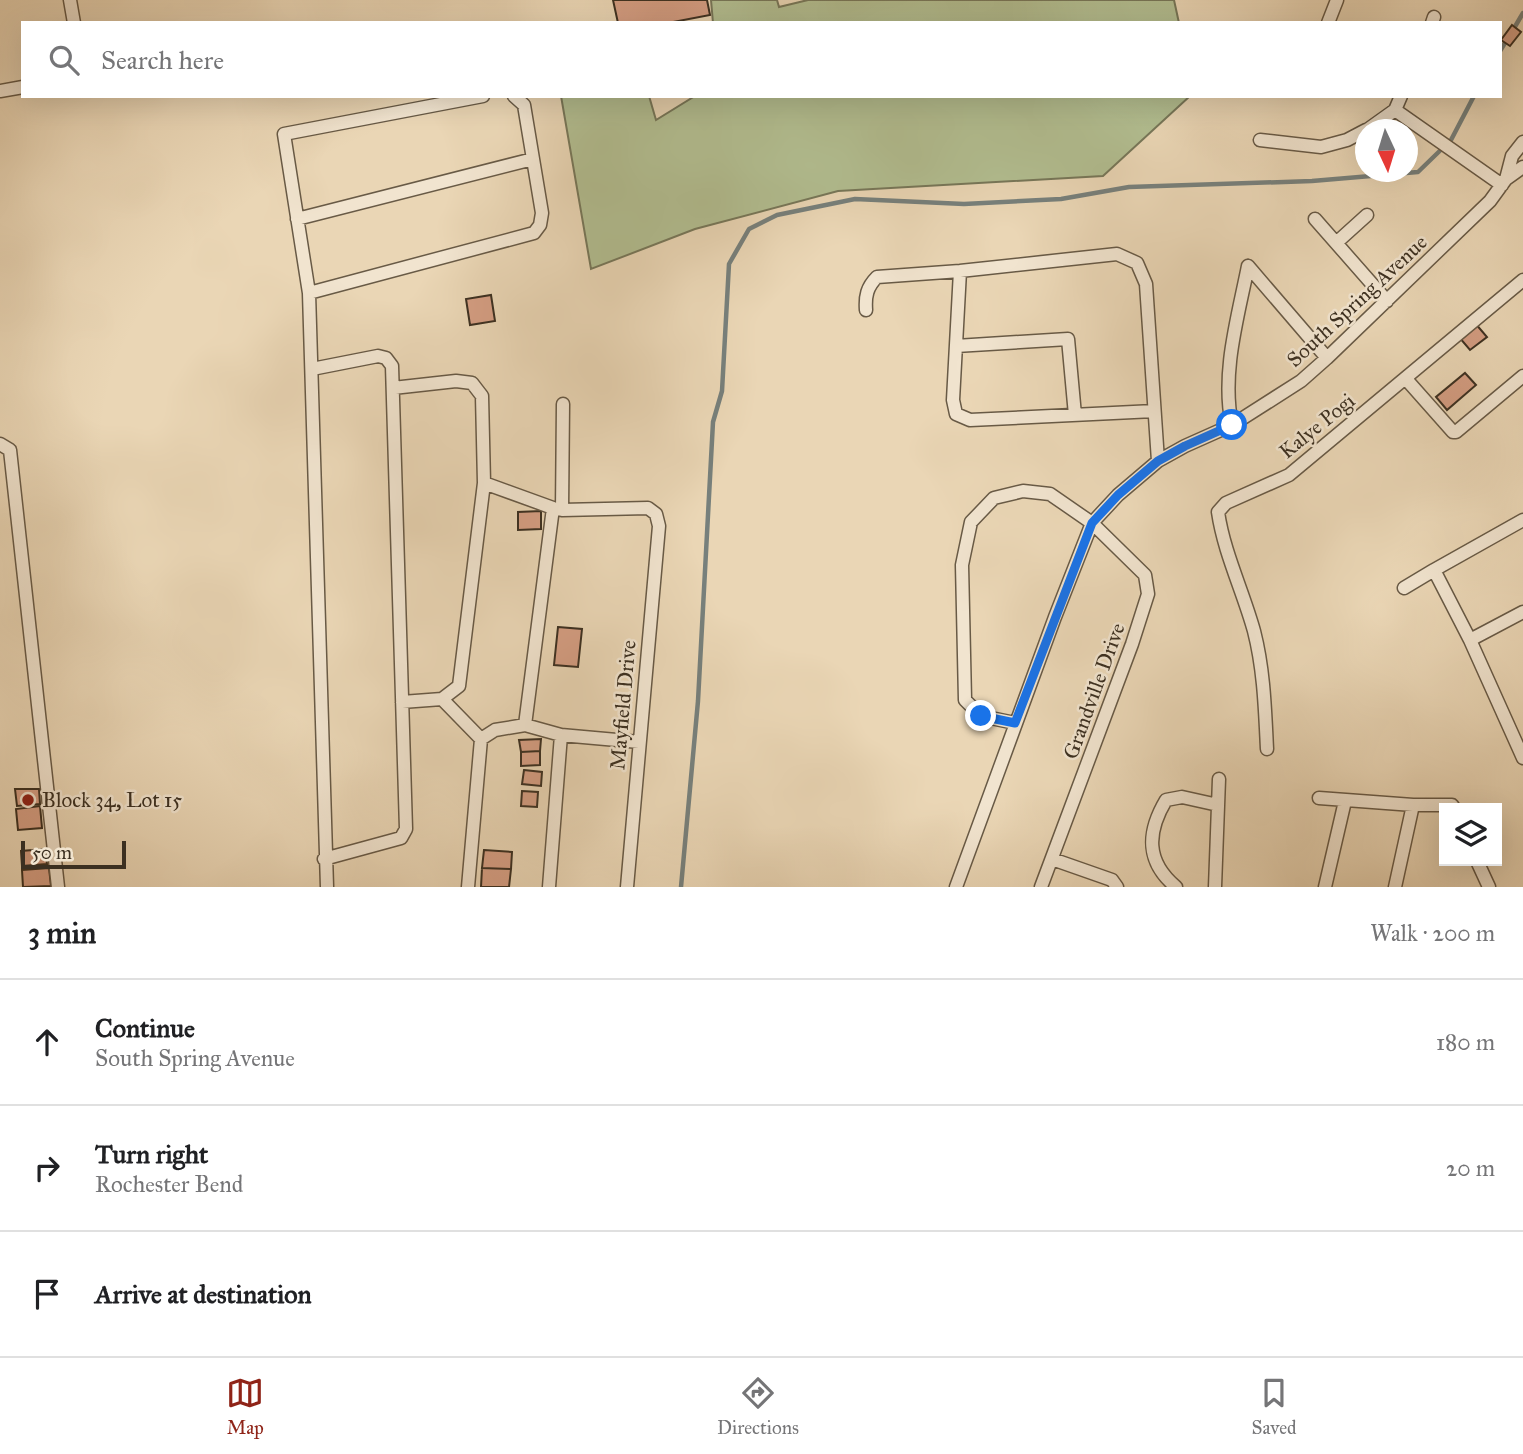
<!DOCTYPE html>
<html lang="en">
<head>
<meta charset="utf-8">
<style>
	body { margin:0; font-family:"IM FELL Great Primer",serif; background:#f2f2f2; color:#202124 }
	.controls { position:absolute; right:21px; bottom:21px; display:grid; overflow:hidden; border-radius:0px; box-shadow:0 7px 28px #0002 }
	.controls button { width:63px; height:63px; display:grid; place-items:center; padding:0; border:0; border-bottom:2px solid #e0e0e0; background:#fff; color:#202124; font:35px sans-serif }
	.compass { position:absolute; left:1355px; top:119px; width:63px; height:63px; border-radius:50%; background:#fff; box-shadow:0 7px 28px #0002; rotate:176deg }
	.scale { position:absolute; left:21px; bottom:18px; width:105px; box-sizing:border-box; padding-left:7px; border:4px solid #3c3021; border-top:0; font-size:19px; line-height:24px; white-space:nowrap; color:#3c3021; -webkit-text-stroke:5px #f1e4cf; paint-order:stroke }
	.stop { position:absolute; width:21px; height:21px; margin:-16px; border:5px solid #1a73e8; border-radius:50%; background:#fff }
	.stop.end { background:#1a73e8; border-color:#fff; box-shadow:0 2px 7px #0008 }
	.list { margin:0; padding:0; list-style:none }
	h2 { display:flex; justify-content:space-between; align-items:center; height:91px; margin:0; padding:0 28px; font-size:30px }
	h2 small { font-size:23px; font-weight:400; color:#757577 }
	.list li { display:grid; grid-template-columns:46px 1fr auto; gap:21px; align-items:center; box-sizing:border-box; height:126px; padding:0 28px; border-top:2px solid #e0e0e0 }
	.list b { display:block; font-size:26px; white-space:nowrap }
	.list p { margin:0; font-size:23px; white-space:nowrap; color:#757577 }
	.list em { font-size:23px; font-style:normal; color:#757577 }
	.icon { flex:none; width:38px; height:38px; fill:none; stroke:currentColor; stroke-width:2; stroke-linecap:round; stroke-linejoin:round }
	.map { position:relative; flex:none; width:1523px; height:887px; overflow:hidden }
	.search { position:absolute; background:#fff; box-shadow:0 7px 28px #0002; left:21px; right:21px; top:21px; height:77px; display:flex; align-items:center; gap:18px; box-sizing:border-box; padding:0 24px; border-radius:0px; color:#757577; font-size:26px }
	.sheet { height:469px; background:#fff }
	nav { display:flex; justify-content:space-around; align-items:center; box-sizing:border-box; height:98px; border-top:2px solid #e0e0e0; background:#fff; font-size:19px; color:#757577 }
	nav a { display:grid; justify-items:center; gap:4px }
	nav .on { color:#8f2418 }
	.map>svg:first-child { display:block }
	.green { fill:#b2be91; stroke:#777759; stroke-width:2 }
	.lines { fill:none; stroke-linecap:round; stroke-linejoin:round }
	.stream { stroke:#77807c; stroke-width:4.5 }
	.building { fill:#d59e83; stroke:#3c3021; stroke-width:2 }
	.street-casing { stroke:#685a46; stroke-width:15 }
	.street { stroke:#f1e4cf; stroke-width:12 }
	.route { stroke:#1a73e8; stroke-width:9 }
	.poi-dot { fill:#8f2418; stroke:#f1e4cf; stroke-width:2.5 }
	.labels { text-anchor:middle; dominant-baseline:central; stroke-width:5; stroke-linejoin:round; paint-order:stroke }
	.street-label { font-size:21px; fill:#3c3021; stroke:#f1e4cf }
	.poi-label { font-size:21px; fill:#3c3021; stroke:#f1e4cf; text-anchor:start }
</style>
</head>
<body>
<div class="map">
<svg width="1523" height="887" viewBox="0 0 1523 887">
	<rect width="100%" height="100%" fill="#ead6b5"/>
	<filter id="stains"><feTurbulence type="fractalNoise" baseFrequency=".00286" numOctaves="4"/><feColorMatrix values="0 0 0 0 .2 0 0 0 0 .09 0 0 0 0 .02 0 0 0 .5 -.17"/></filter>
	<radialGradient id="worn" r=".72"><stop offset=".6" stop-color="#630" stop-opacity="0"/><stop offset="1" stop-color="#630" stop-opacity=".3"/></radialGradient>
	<path class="green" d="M711 0H777L779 7 808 0H1174L1179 23H713Z
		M561 96H649L656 120 695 96H1190L1103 176 838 191 695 229 591 269Z"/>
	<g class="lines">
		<path class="stream" d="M1513 30 1523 13
			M1500 51 1508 38
			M681 887 698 701 713 422 722 391 729 264 749 229 777 215 855 199 964 204 1061 199 1129 187 1312 181 1418 172 1451 140 1474 96"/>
	</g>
	<path class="building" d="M613 0H707L710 15 668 23H618Z
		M1512 25 1521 32 1510 46 1501 40Z
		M491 295 495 321 470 325 466 299Z
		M1475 323 1487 337 1470 350 1459 337Z
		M1465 373 1476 385 1447 410 1436 397Z
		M541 511V529L518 530V512Z
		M558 627 582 629 578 667 554 665Z
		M541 739 540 751 521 752 519 740Z
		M540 751V765L521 766V752Z
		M524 770 542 772 541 786 522 784Z
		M15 789H39L40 804 17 806Z
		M522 791 538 792 537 807 521 806Z
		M40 806 42 828 18 830 16 809Z
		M45 849 47 864 22 866 21 851Z
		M484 850 512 852 511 869 482 868Z
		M49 868 51 886 23 887 22 870Z
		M482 868 511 869 509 887H481Z"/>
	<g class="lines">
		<g class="street-casing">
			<path id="street" d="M70 0 74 23
				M1328 23 1337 0
				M1432 23 1434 17
				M0 91 23 87
				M1395 110 1502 185
				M1367 130 1395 110 1401 96
				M1260 140 1321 147 1347 140 1366 130
				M1506 179 1512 156 1523 142
				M297 219 533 159
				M1315 219 1387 301
				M1336 243 1367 215
				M1248 266 1327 358
				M960 271 953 400 956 414 970 420 1154 411
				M309 293 534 233 540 225 542 213 524 105 514 96
				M866 310C865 296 867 287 877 277L960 271 1117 254 1137 263 1146 284 1158 461
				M956 346 1068 339 1075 415
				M312 369 378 356 386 358 392 366 406 829 401 838 324 859
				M1406 379 1453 432H1456L1523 376
				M393 388 456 381 472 383 482 396 484 483 459 686 442 699 402 702
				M1232 425C1221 373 1238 317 1248 266
				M0 444 10 450 58 887
				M484 483 553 508
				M562 510 563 404
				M1523 520 1434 570 1470 640 1523 758
				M1404 588 1434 570
				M1470 640 1523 612
				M442 699 481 739
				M1015 723 981 716 965 700 962 565 971 522 994 498 1023 491 1050 494 1092 523 1145 575 1148 594 1132 644 1041 887
				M525 725 553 508 562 510 648 508 656 514 659 526 627 887
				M1267 749C1265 709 1264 670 1254 631 1243 591 1224 553 1218 512L1226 503 1289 475 1523 280
				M1319 798 1413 805H1452L1454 808
				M1052 859 1112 880 1117 887
				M1477 861 1489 887
				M327 887 309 293 284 134 483 96
				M468 887 481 739 495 730 525 725 561 735 639 742
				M549 887 561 735
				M956 887 1055 617 1092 523 1118 495 1158 461 1185 446 1232 425 1301 381 1327 358 1490 201 1506 179 1523 167
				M1176 887C1145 861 1147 832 1166 800L1182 797 1218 805
				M1215 887 1219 779
				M1325 887 1345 801
				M1395 887 1413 805"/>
		</g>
		<use href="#street" class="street"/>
	</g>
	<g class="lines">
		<path class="route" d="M981 716 1015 723 1092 523 1118 495 1158 461 1185 446 1232 425"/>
	</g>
	<circle class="poi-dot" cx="28" cy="800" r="7"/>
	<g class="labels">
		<g class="street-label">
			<text transform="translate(1357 301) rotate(-43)">South Spring Avenue</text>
			<text transform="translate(1317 426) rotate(-39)">Kalye Pogi</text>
			<text transform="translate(1094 691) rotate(-70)">Grandville Drive</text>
			<text transform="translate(623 705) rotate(-85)">Mayfield Drive</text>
		</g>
		<g class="poi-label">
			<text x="42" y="800">Block 34, Lot 15</text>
		</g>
	</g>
	<rect width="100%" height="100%" filter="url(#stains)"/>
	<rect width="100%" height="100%" fill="url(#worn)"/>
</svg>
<div class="controls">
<button><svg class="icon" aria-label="layers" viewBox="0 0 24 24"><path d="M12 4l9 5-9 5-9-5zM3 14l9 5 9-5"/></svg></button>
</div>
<svg class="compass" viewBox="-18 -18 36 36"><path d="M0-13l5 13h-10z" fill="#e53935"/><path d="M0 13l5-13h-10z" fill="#757577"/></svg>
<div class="scale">50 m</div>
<div class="stop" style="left:1232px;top:425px"></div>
<div class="stop end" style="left:981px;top:716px"></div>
<div class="search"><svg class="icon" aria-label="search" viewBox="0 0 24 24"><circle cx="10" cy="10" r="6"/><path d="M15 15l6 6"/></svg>Search here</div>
</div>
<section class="sheet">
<h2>3 min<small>Walk · 200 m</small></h2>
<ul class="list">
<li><svg class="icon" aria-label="ahead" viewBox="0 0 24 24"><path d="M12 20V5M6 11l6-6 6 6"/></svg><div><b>Continue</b><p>South Spring Avenue</p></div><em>180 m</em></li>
<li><svg class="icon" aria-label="right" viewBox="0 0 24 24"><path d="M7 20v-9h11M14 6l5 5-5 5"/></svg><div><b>Turn right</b><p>Rochester Bend</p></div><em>20 m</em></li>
<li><svg class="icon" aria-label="arrive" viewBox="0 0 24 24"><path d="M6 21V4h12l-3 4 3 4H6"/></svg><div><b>Arrive at destination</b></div></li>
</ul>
</section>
<nav>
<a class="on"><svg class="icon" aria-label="map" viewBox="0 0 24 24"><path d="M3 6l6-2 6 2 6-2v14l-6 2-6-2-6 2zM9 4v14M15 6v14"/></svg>Map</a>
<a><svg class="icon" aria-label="directions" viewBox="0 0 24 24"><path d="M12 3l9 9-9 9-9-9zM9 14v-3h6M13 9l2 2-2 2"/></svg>Directions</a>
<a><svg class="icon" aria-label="saved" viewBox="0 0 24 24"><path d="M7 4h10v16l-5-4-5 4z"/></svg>Saved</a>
</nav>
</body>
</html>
